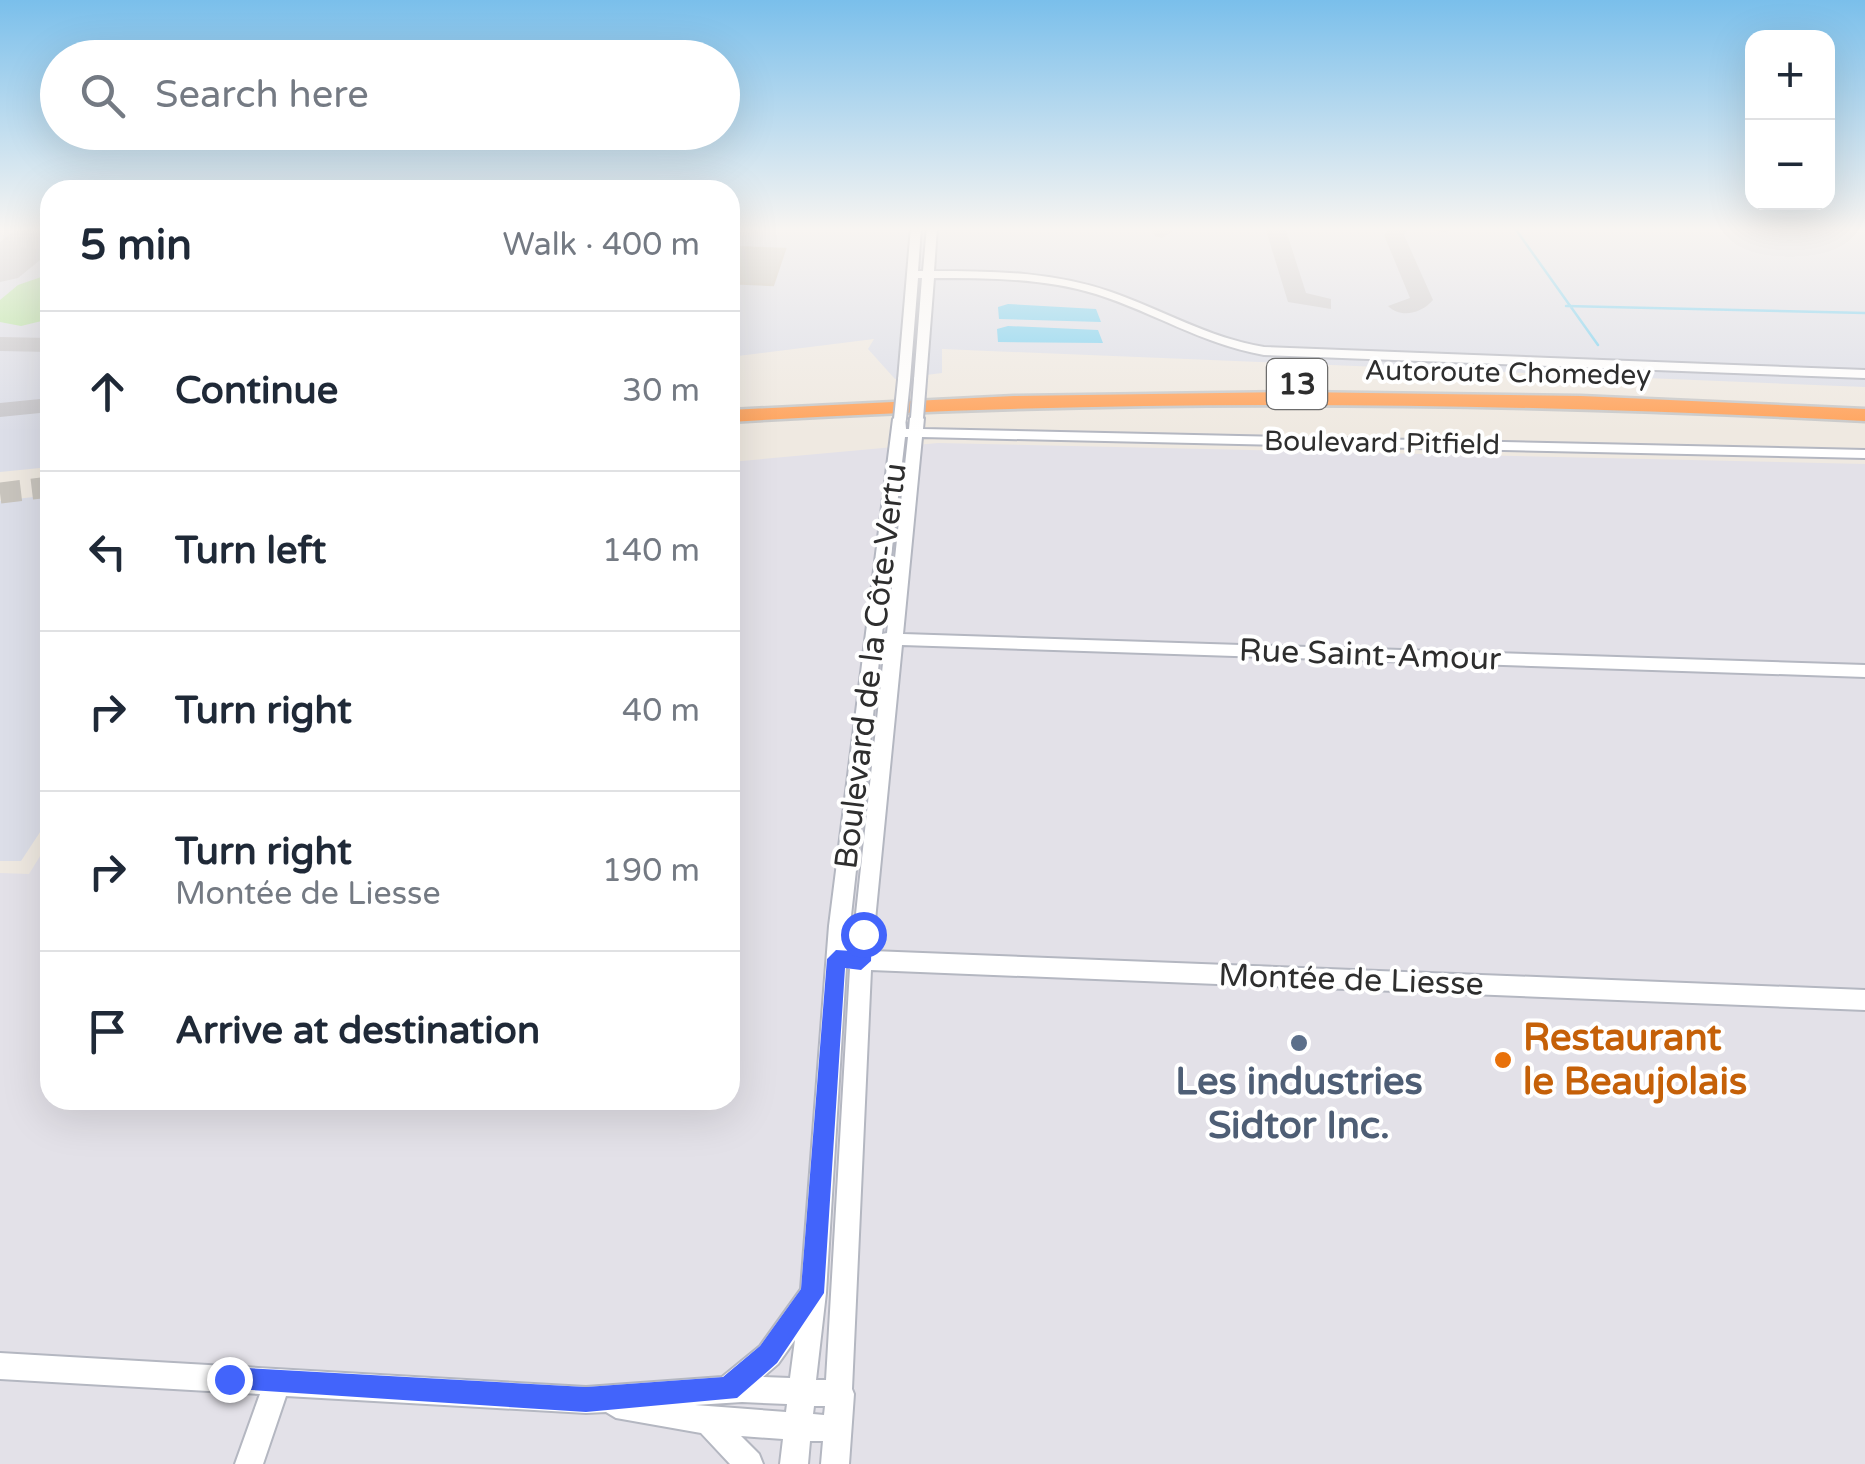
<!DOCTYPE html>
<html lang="en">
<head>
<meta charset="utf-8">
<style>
	body { margin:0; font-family:"Varela Round",sans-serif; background:#f2f2f3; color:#1f2937 }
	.controls { position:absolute; right:30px; top:30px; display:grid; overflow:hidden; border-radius:20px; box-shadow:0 10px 40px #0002 }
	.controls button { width:90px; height:90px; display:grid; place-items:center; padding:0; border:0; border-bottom:2px solid #e0e1e3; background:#fff; color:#1f2937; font:50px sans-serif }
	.stop { position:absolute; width:30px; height:30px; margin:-22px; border:8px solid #4264fb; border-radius:50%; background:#fff }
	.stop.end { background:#4264fb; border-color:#fff; box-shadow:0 2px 10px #0008 }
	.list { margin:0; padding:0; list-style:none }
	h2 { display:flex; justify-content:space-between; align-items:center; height:130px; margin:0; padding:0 40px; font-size:42px }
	h2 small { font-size:32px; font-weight:400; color:#747a83 }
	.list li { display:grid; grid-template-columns:65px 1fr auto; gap:30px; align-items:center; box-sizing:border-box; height:160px; padding:0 40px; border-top:2px solid #e0e1e3 }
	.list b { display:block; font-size:38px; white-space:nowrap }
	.list p { margin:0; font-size:32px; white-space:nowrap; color:#747a83 }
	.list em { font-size:32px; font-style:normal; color:#747a83 }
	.icon { flex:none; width:55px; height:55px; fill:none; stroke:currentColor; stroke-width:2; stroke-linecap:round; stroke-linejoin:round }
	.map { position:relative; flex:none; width:1865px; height:1464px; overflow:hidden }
	.search { position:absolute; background:#fff; box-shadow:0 10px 40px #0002; left:40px; top:40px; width:700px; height:110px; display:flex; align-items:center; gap:25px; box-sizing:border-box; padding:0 35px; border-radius:55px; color:#747a83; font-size:38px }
	.panel { position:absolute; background:#fff; box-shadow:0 10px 40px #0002; left:40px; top:180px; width:700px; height:930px; border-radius:30px }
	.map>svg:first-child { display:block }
	.industrial { fill:#e3e1e8 }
	.airport { fill:#dcdee8 }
	.green { fill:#b6e59e }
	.water { fill:#75cff0 }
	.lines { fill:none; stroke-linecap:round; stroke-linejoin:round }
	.stream { stroke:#75cff0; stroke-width:2.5 }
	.taxiway { fill:#c9c8cc; fill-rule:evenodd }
	.runway { fill:#c9c8cc; fill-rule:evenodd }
	.building { fill:#cbc7bf; stroke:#cbc5ba; stroke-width:2.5 }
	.highway-tunnel { stroke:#c8c4bd; stroke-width:21; stroke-dasharray:21 11; stroke-linecap:butt }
	.minor-casing { stroke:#b4b7c1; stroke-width:4 }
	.highway-casing { stroke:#c9c9c9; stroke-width:5 }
	.minor { fill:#fff; fill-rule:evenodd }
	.highway { fill:#ffa35c; fill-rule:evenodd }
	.minor-bridge-casing { stroke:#b4b7c1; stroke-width:16; stroke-linecap:butt }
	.minor-bridge { stroke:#fff; stroke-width:12 }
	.route { fill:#4264fb }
	.service-dot { fill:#5c6f8a; stroke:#fff; stroke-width:4 }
	.food-dot { fill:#e8710a; stroke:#fff; stroke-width:4 }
	.labels { text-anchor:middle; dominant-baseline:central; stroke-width:8; stroke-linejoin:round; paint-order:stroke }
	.far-street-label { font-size:28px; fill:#2e2e2e; stroke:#fff }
	.shield { fill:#fff; stroke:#6d6d6d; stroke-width:2.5 }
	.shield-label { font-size:30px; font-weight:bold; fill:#2e2e2e }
	.street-label { font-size:32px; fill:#2e2e2e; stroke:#fff }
	.near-food-label { font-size:38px; font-weight:bold; fill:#c56008; stroke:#fff; text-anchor:start }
	.near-service-label { font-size:38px; font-weight:bold; fill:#4e5e75; stroke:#fff }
</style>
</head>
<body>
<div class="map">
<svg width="1865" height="1464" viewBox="0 0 1865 1464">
	<rect width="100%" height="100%" fill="#efe9e1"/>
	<path class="industrial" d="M938 443 1865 464V1464H0V873L29 874 50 840V1100H730V462Z"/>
	<path class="airport" d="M0 227H50V467L0 472Z
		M730 227H1865V387L942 349V373L895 379 868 349 874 339 730 357Z
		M50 495V817L21 861H0V501Z"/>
	<path class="green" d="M50 258V319L21 326 0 322V300L18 285 44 276 41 265Z"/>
	<path class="water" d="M1008 304 1096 309 1101 322 999 319 998 307Z
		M1008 326 1098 330 1103 343 998 342 997 329Z"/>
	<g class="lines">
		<path class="stream" d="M1514 227 1598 345
			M1566 306 1865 313"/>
		<path class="taxiway" d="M1151 227H1171L1172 232 1162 238 1155 236Z
			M1265 227H1285L1306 293 1331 299V309L1288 302Z
			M1389 227H1409L1404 235 1433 300C1422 313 1401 319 1388 306L1410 298 1384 235Z
			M1421 227H1455L1445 233Z
			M0 337 50 338V352L0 351Z
			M50 398V412L0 417V403Z"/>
		<path class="runway" d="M19 227H50V252L18 278 0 282V242Z"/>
	</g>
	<path class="building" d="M730 247 785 249 773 285 730 283Z"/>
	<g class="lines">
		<path class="highway-tunnel" d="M0 493 50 487"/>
		<g class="minor-casing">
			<path id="minor" d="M911 227H921L918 271H923L927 227H937L934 271C994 271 1054 272 1111 292 1163 310 1209 338 1264 347L1865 370V378L1264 355C1199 343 1156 313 1096 294 1044 278 988 278 934 278L926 380 920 384 914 380 922 278H918L910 380 904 384 898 380Z
				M917 414 924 418 923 429 1865 450V458L922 437 903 634 1865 665V677L902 645 872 951 1865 990V1010L871 970 852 1389 854 1394 849 1464H821L823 1441H810L808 1464H780L783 1439 741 1436 759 1454 763 1464H730L701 1433 616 1418 606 1412 586 1413 286 1396 263 1464H235L260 1394 0 1379V1353L586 1387 722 1377 760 1346 801 1289 829 926 893 419 895 416H905L906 429H909L910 418ZM905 437H908L887 633 882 634ZM881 643 885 645 852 951 847 952ZM846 967 850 969 826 1380H816L826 1293ZM795 1340 790 1378 763 1377 778 1364ZM742 1402 787 1404 786 1412 695 1405ZM814 1406H825L824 1415 813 1414Z"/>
		</g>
		<g class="highway-casing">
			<path id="highway" d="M1298 392 1581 396 1865 409V421C1486 401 1109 398 730 422V410L1014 396Z"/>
		</g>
		<use href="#minor" class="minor"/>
		<use href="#highway" class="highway"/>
		<g class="minor-bridge-casing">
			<path id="minor-bridge" d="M917 418 920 380
				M900 419 904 380"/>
		</g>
		<use href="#minor-bridge" class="minor-bridge"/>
	</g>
	<linearGradient id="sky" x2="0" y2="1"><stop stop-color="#7abfeb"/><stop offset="0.53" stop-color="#f8f5f2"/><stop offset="1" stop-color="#f8f5f2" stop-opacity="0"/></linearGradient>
	<rect width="1865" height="432" fill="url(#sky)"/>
	<path class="route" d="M863 925 872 934 871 961 861 970 845 968 824 1293 777 1363 737 1398 586 1412 220 1388 217 1379 220 1371 229 1367 586 1387 723 1377 760 1346 801 1289 827 959 836 950 852 951 854 934Z"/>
	<circle class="service-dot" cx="1299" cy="1043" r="10"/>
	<circle class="food-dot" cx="1503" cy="1060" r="10"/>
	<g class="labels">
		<g class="far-street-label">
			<text transform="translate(1508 373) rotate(1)">Autoroute Chomedey</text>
			<text transform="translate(1382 443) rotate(1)">Boulevard Pitfield</text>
		</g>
		<rect class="shield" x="1267" y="359" width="60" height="50" rx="8"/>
		<g class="shield-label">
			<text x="1297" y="384">13</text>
		</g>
		<g class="street-label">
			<text transform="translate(1370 655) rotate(2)">Rue Saint-Amour</text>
			<text transform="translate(871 666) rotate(-83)">Boulevard de la Côte-Vertu</text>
			<text transform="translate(1351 980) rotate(2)">Montée de Liesse</text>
		</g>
		<g class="near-food-label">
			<text x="1523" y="1038">Restaurant<tspan x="1523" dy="44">le Beaujolais</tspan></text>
		</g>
		<g class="near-service-label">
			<text x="1299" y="1082">Les industries<tspan x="1299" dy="44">Sidtor Inc.</tspan></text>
		</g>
	</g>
</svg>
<div class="controls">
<button>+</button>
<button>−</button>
</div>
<div class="stop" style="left:863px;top:934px"></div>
<div class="stop end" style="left:229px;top:1379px"></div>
<div class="search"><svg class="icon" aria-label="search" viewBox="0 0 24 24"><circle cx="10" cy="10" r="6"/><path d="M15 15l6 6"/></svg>Search here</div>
<section class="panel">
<h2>5 min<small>Walk · 400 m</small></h2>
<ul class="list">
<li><svg class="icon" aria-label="ahead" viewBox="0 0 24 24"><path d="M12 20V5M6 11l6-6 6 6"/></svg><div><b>Continue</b></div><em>30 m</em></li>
<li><svg class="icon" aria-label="left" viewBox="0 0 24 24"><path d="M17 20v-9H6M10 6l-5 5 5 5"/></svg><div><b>Turn left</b></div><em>140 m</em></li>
<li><svg class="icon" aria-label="right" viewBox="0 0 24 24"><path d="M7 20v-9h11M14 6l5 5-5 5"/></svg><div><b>Turn right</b></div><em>40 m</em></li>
<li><svg class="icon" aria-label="right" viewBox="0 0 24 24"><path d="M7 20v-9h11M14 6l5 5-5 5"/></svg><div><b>Turn right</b><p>Montée de Liesse</p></div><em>190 m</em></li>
<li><svg class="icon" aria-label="arrive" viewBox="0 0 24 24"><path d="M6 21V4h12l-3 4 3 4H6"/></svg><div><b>Arrive at destination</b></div></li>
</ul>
</section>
</div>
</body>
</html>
